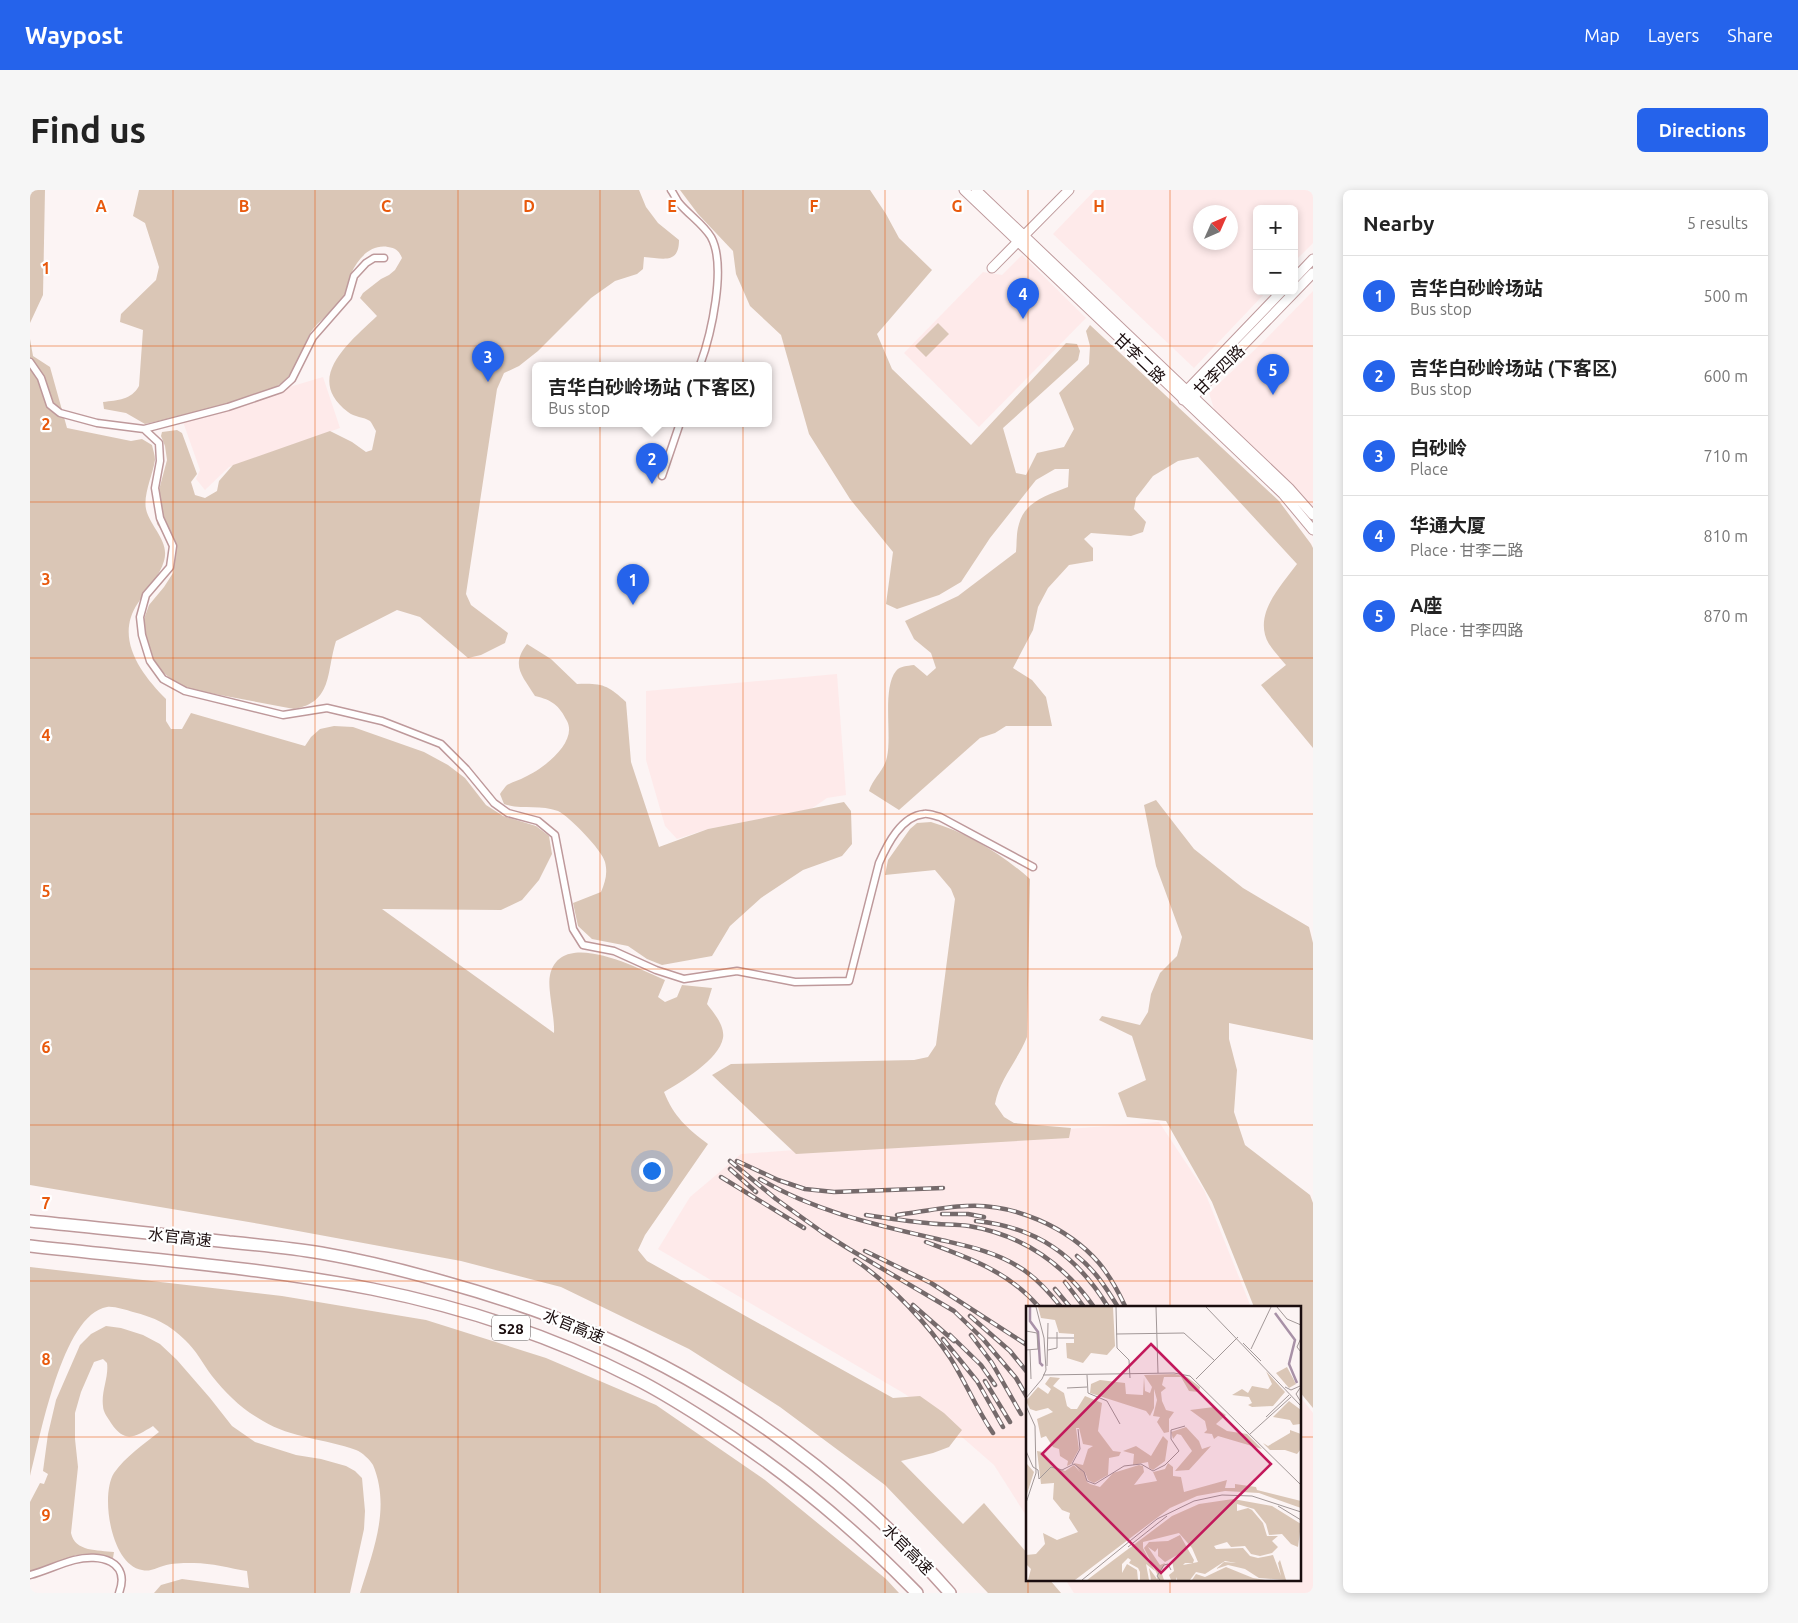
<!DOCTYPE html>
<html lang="en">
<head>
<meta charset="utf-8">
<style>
	body { margin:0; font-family:Ubuntu,"Noto Sans SC",sans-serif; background:#f6f6f6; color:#222 }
	.controls { position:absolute; right:15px; top:15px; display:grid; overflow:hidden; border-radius:8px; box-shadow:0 2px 8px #0003 }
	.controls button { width:45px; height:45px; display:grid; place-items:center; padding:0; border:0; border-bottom:1px solid #e0e0e0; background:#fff; color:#222; font:25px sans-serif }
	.compass { position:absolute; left:1163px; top:15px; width:45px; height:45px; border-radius:50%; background:#fff; box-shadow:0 2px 8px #0003; rotate:45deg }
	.you { position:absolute; left:621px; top:980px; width:18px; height:18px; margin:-12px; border:4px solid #fff; border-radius:50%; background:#1a73e8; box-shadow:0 0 0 8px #1a73e833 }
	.badge { display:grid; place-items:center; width:32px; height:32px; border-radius:50%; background:#2563eb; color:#fff; font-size:16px; font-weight:700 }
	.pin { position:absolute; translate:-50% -41px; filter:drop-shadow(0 1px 2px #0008) }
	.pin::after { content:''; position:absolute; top:26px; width:18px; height:15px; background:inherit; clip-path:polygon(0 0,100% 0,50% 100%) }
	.popup { position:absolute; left:502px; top:172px; width:240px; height:65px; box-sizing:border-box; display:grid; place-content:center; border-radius:8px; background:#fff; filter:drop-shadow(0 1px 4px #0005); font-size:16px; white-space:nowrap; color:#767676 }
	.popup b { font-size:19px; color:#222 }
	.popup::after { content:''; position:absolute; left:50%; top:100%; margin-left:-10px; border:10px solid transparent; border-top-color:#fff }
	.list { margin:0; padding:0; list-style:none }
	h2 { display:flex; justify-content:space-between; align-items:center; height:65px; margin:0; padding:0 20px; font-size:21px }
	h2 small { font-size:16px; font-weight:400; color:#767676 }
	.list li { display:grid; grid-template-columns:32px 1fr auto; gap:15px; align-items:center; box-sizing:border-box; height:80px; padding:0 20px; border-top:1px solid #e0e0e0 }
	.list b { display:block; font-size:19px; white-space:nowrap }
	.list p { margin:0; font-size:16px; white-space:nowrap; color:#767676 }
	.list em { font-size:16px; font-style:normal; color:#767676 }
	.map { position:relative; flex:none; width:1283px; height:1403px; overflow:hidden; border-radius:8px }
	header { display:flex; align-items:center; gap:30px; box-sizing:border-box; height:70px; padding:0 25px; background:#2563eb; color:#fff }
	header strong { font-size:24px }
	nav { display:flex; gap:28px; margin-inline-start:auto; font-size:18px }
	.intro { display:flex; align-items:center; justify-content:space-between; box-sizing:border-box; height:120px; padding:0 30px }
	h1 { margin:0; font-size:35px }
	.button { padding:12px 22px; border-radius:8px; background:#2563eb; color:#fff; font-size:18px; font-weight:700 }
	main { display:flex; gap:30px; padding:0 30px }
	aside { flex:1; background:#fff; border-radius:8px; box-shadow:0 2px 8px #0003 }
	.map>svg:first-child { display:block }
	.built { fill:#feeaea; fill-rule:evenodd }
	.green { fill:#dac6b6 }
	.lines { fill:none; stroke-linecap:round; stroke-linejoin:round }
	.street-casing { stroke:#be999b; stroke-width:9 }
	.secondary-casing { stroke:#be999b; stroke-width:11 }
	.highway-casing { stroke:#be999b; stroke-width:14 }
	.street { stroke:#fff; stroke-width:6 }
	.secondary { stroke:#fff; stroke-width:9 }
	.highway { stroke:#fff; stroke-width:11 }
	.rail-casing { stroke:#756a6b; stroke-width:4.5 }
	.rail { stroke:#fff; stroke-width:2.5; stroke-dasharray:8; stroke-linecap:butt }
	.grid { fill:none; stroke:#e8590c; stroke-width:1; stroke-opacity:0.55 }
	.labels { text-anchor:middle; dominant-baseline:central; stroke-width:4.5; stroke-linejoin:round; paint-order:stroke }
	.shield { fill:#fff; stroke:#5f5656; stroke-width:1 }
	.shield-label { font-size:15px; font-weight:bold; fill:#1a0d0e }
	.street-label { font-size:16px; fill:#1a0d0e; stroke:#fff }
	.inset-river { fill:none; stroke:#a891a7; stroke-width:2.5 }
	.inset-road { fill:none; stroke:#a29898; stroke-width:1 }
	.view { fill:#c2185b; fill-opacity:0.15; stroke:#c2185b; stroke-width:2.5 }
	.inset-edge { fill:none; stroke:#1a0d0e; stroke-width:2.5 }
	.grid-label { font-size:16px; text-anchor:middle; font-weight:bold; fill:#e8590c; stroke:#fff; stroke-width:4.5; stroke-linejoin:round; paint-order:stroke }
</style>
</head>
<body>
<header>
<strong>Waypost</strong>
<nav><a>Map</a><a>Layers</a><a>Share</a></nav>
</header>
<div class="intro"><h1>Find us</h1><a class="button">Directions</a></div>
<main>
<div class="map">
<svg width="1283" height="1403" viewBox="0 0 1283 1403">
	<rect width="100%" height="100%" fill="#fcf4f4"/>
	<path class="built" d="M1065 0H1283V53L1264 72V19H1227V101H1237L1164 178 1023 44ZM1170 22H1200V52H1170Z
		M992 65 1056 128 949 237 874 163 953 82 972 85Z
		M1283 101V319L1185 222 1179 203 1233 152Z
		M293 187 310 238 199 277 175 300 166 289 170 280 152 229Z
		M807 484 816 605 797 608 781 619 678 639 647 649 635 636 616 570V501Z
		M1129 932 1174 1000 1221 1117H997V1327L964 1275 933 1248 875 1204 628 1059 660 1007 711 964Z
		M1269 1205 1283 1223V1403H1044L1035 1389H1269Z"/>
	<path class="green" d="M0 0H15L13 105 0 133Z
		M109 0H609L616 17 628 33 649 50C649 75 632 68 614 67L613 79 607 84 585 91 561 108 508 161 489 176 474 183 467 199 436 404 441 415 478 443 475 453 451 465 438 468 390 427 367 420 306 451C296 483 303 512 264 519L158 499 141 489 129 479 120 464 115 445 114 429 119 415 134 397 143 383 145 367 138 350 127 334 125 315 137 270 135 256 131 246 132 242 147 240 152 243 167 284 161 292 165 305 175 308 187 301 189 291 203 275 300 241 322 252 336 262 342 260 346 241C344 238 342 233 340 231 334 227 324 227 318 222 273 188 320 152 347 126L330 108 333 103 351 89 359 85 365 80 372 68C369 61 366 58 358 57 341 54 328 68 321 84 317 93 317 104 310 112 301 123 289 130 281 142 271 159 266 186 247 196 240 201 230 203 222 206 187 219 151 226 115 234L96 223 74 219 73 212C88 210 101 210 109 196L113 140 90 132 91 124 126 90 129 77 115 33 103 26Z
		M650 0H840L856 24 869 48 902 80 847 144 862 179 941 255 1036 153 1047 154 1050 161 1048 170 973 238 986 283 996 285 1007 263 1034 257 1044 239 1029 203 1059 174 1060 156 1056 141 1060 135 1249 311 1281 354 1283 358V558L1231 495 1256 475C1250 468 1244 461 1239 454 1222 425 1251 396 1267 374L1168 267 1148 271 1123 286 1106 308 1104 319 1116 332 1113 342 1101 346 1061 343 1054 349 1063 358V371L1039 375 1018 398 1008 417 1003 440 983 478 1002 490 1016 507 1022 536H976L965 543 950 548 869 620 839 601C843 588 854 581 857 567 862 545 852 498 866 481 870 476 877 476 884 475L897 486 906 478 901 463 884 449 875 431 928 406 986 362C987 353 986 343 989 334 995 311 1018 305 1038 297L1039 279H1025L1006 290 960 348 931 392 909 405 867 419 856 414 863 362 820 309 779 244 751 145 720 116 706 84 703 61 668 24Z
		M908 133 919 144 896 167 885 156Z
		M0 149 3 166 20 177 37 238 101 251 112 249 122 255C123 260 125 265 125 270 123 284 113 305 116 319 120 337 140 351 134 371 130 386 116 400 108 413 84 448 111 484 136 509V531L141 539H152L161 523 275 556 281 547 290 539 304 536 323 537 394 562 418 575 435 588 456 615 473 626 506 636 519 646 522 664 509 690 492 710 471 720 352 719 524 843C525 827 517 798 520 785 531 737 609 779 635 790L628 807 635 812 647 807 652 795 682 798 677 814C684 823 695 836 693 848 689 870 651 892 634 902 644 927 657 938 678 954L615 1045 608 1060 617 1071 863 1208 890 1206 914 1223 932 1240 919 1257 903 1263 871 1271 933 1334 954 1313 997 1363V1389H1019L1031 1403H958L855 1295 750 1217 659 1159 531 1097 431 1071 230 1034 0 995Z
		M497 454 521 469 547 494C572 493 578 495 596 512L601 572 629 657 678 639 814 612 821 621 822 654 812 666 773 680 731 708 700 736 682 766 632 775 617 769 598 756 562 749 548 736 543 713 571 702C575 692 578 684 575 672 572 660 539 626 528 621 510 614 492 620 474 614L470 604C472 601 475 597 477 595 482 592 490 590 495 587 513 579 548 552 537 531 529 515 522 510 505 506 493 486 480 476 497 454Z
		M1126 610 1164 659 1213 698 1279 737 1283 753V850L1199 833V849L1207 880 1204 922 1215 955 1280 1005 1283 1013V1218L1269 1201V1117H1224L1182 1012 1136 931 1097 927 1088 903 1116 890 1102 846 1069 830 1072 826 1110 835 1118 822 1121 804 1130 783 1147 766 1152 747 1126 676 1114 615Z
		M901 632C936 642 973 665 1000 689L997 847C988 870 969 890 965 914L974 927 984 933 1041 938 1039 948 766 964 682 885 701 874 884 870 898 867 906 855 925 709 921 699 905 680 855 685 858 670 880 639 887 633Z
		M0 1077 252 1106 396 1130 516 1168 626 1215 735 1290 856 1389 869 1403H330C343 1361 361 1318 343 1275 340 1270 332 1262 326 1260 296 1249 261 1248 233 1231 213 1220 196 1204 182 1186 173 1174 166 1160 155 1150 140 1135 124 1127 103 1122 96 1120 84 1116 77 1117 32 1124 10 1249 0 1286Z
		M76 1136 91 1138 113 1145 130 1154 147 1170 180 1208 202 1236 225 1252 266 1265 291 1269 316 1276 325 1281 332 1288 335 1321 334 1339 320 1403H124L131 1395 152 1389 219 1398 217 1381C199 1378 178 1372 160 1373 152 1373 142 1373 133 1376 125 1378 121 1382 112 1380 81 1375 70 1305 84 1283 95 1267 114 1254 129 1242L123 1236C105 1247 95 1254 81 1233 78 1228 73 1222 73 1216 71 1201 79 1187 77 1173L73 1169 64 1172 51 1202 45 1223V1249L48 1277 41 1343C45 1362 68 1360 84 1362L83 1368 46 1365 30 1373 0 1382V1312L10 1293 14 1294 18 1284 13 1281 18 1244 26 1210 50 1155 61 1144Z"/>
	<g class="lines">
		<g class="street-casing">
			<path id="street" d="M641 0C644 4 646 9 649 13 659 25 673 34 681 47 697 76 681 145 670 175
				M0 172 11 188 20 215 30 223 67 233 114 239 129 253 130 271 125 298 130 328 143 356 140 377 116 405 110 427 112 445 120 471 133 489 155 501 253 525 297 518 352 531 411 554 436 579 464 613 478 623 508 631 525 645 543 739 553 755 584 761 626 780 654 789 707 781 765 792 819 791 849 673C857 655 871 626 894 624 898 623 905 626 910 627L1003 677
				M114 239 198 217 251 199 262 189 283 147 318 107 324 86 336 73 344 68H354
				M632 286 650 233
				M0 1385C15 1381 29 1374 44 1370 70 1363 101 1371 89 1403"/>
		</g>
		<g class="secondary-casing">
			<path id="secondary" d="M934 0 1253 304 1283 340
				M946 0 1259 298 1283 325
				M962 78 1039 0
				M1264 89 1283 69
				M1252 101 1156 201 1153 210 1163 207 1283 83"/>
		</g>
		<g class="highway-casing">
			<path id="highway" d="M0 1031C66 1038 133 1044 199 1052 230 1055 261 1058 291 1063 331 1070 372 1080 411 1091 465 1106 519 1124 571 1146 704 1204 825 1295 920 1403
				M0 1056C114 1069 229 1077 342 1099 432 1117 524 1147 606 1189 630 1201 652 1215 674 1229 754 1280 821 1335 887 1403"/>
		</g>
		<use href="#street" class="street"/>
		<use href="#secondary" class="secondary"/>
		<use href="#highway" class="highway"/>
		<g class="rail-casing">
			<path id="rail" d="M700 971 746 1009 792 1042 819 1059 924 1121 953 1149 986 1188 997 1207
				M707 971 748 990 775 999 804 1002 913 998
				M700 979 726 1002
				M691 987 774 1038
				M730 989C783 1021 847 1035 907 1049 936 1056 964 1061 989 1077 1006 1087 1019 1102 1031 1117
				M912 1024H938L954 1027
				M836 1025C856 1028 876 1031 897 1033 911 1035 925 1034 939 1036 992 1045 1033 1073 1064 1117
				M867 1025C890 1022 913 1017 936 1016 983 1013 1038 1037 1069 1073 1079 1085 1088 1101 1095 1116
				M946 1031C1007 1037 1047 1066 1078 1117
				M896 1052C939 1068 978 1081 1009 1117
				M835 1061 901 1093 997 1155
				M1047 1066C1065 1080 1076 1098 1088 1117
				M825 1070C859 1093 899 1135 921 1169 936 1193 947 1220 963 1243
				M1035 1092 1054 1117
				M1025 1099 1040 1117
				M883 1115 924 1151
				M940 1126 980 1161 997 1182
				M920 1145 951 1175 965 1195
				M941 1145 962 1173 991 1224
				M913 1149 947 1191 973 1237
				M955 1191 980 1232"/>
		</g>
		<use href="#rail" class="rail"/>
	</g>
	<path class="grid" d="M143 0V1403M285 0V1403M428 0V1403M570 0V1403M713 0V1403M855 0V1403M998 0V1117M1140 0V1117M0 156H1283M0 312H1283M0 468H1283M0 624H1283M0 779H1283M0 935H1283M0 1091H1283M0 1247H997M1269 1247H1283M998 1389V1403M1140 1389V1403"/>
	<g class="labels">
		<rect class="shield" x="462" y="1125.5" width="38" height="25" rx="4"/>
		<g class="shield-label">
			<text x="481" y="1138">S28</text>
		</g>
		<g class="street-label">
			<text transform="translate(1110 168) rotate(44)">甘李二路</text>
			<text transform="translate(1189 180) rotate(-45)">甘李四路</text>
			<text transform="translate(150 1047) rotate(6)">水官高速</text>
			<text transform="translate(544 1136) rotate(22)">水官高速</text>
			<text transform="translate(878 1359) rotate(45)">水官高速</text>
		</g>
	</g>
	<g transform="translate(996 1116)">
		<rect width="275" height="275" fill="#fcf4f4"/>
		<path d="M12 1H87L89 40 81 49 65 47 57 57 41 52 40 37H48V28L33 27 29 14 15 12ZM261 61 270 78 263 82 250 67ZM240 65 259 86 247 100 226 101 222 99 226 97 223 91 206 89 216 83 222 87 226 80 242 83 246 78ZM149 68 161 71 174 81 173 86 163 85 155 71H138L136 79 140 82 135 86 136 95 140 104 148 106 143 113V126L138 127 131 116 134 111 127 110 131 94 128 83V102L124 110 120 105 64 87 65 78 74 74 99 77 100 88 117 89 118 71 119 85 124 87 126 81 118 69ZM24 71 34 72 27 80 38 87 41 100 45 103H51L59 90 76 97 72 125 87 145 95 146 93 150 83 152 82 169 68 177 62 174 59 166 61 176 64 178 74 181 87 167 113 159 117 160 118 166 108 179 131 175 127 166 139 163 142 157 147 161V170L155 171 158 186 201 174 199 182H209V178L230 181 231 184 275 195V202L233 187 199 185 171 190 144 202 49 274H2L5 263 0 258V249L10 248 19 238 17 227 31 234 52 226 43 212 44 207 36 204 27 193 28 177 15 178 11 145 17 146 30 161 39 165 48 159 54 166 48 157 57 159 62 143 67 140 57 138 53 122H50L53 143 45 158 41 160 42 155 34 150 33 143 27 141 20 130 15 132 11 113 27 106 22 102 10 105 4 103 0 95 12 81 22 88 25 83 19 78ZM263 95 275 104 274 118 267 119 264 114 247 111ZM188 101 200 109 190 118 201 125 221 128 236 143 192 130 188 133 186 128 178 127 181 124 179 115 164 104ZM160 121 173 135 176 143 185 140 163 164 149 165 166 145 155 129 151 128 147 133 145 126ZM264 124 275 128V143L271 148 259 144H244L237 137 242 140 264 127ZM137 130 142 135 139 155 127 164 123 162 122 156 107 159 108 148 97 145 110 140 125 150ZM1 158 8 166 0 191V158ZM207 193 246 200 275 218 272 241 265 238 256 228 243 229 240 218 228 203 211 198V205L222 202 226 204 237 217 241 230H252L246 235 252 241 246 247 234 250 225 248 219 240 205 241 201 236 188 240 190 243 217 242 224 250 232 252 247 249 255 270 252 257 254 254 260 274 233 272 219 263 202 259 190 263 198 256 210 257 199 255 179 268 170 266 164 274H151L150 271V274H145L143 269 148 265 146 255 153 248 139 256 132 250V242L129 246 122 241 134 259 139 257 135 265 138 274H125L123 262 131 273 132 270 118 242 123 236 142 235 154 229 168 254 167 257H159L157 259 172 256 166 242 153 227 117 236V242L129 265 120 258 123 274H114V266L112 262 103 257 105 254 102 252 96 258V267L101 258 111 264 112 274H61L146 210 173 198ZM200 261 227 272 239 274H166L170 268 179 271Z" fill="#dac6b6"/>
		<path class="inset-river" d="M4 1V15L12 26 14 57 17 60M249 7 269 34 263 58 271 77"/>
		<path class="inset-road" d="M90 1 91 42 103 54 104 72M130 1 132 67M180 1 275 100M251 1 261 13 275 19M0 25 11 27 12 43 0 44M90 28 158 27 188 54M22 32H48M275 32 271 41 275 46M217 37 235 55M225 43 245 1M4 44 5 73M22 44 31 42V26M21 60 22 17M17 69 148 67 164 70 275 179M61 69 62 87 81 95 94 118M170 73 212 31M259 81 265 84 274 80M41 82 61 81M274 82 270 88 275 96M0 92 16 73 20 64 18 32 10 1M0 100 9 120 10 167 0 197M240 111 263 89M224 128 265 91M0 145 7 161 12 164 13 173 25 161 36 164 48 158 58 166 61 175 69 178 98 160 115 158 127 165 139 159 153 145 145 133V124L159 120M46 158 54 143 52 123M252 200 275 214M102 241 141 210M56 274 131 213 168 195 196 189 226 190 275 206M134 274 131 270 138 259 142 258 145 264"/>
		<path class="view" d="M125 38 245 158 135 267 16 148Z"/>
		<rect width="275" height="275" class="inset-edge"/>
	</g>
	<g class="grid-label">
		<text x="71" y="22">A</text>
		<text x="214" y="22">B</text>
		<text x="356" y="22">C</text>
		<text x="499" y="22">D</text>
		<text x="642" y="22">E</text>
		<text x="784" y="22">F</text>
		<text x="927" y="22">G</text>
		<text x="1069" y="22">H</text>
		<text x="16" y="84">1</text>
		<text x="16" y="240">2</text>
		<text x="16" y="395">3</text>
		<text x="16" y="551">4</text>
		<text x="16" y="707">5</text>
		<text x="16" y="863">6</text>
		<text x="16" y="1019">7</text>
		<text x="16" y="1175">8</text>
		<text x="16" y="1331">9</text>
	</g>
</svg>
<div class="controls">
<button>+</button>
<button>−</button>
</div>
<svg class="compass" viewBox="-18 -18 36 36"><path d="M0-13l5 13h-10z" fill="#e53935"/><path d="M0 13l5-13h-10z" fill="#767676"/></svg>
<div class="you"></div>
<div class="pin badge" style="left:603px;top:415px">1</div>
<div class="pin badge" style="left:622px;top:294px">2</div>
<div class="popup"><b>吉华白砂岭场站 (下客区)</b>Bus stop</div>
<div class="pin badge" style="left:458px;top:192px">3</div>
<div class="pin badge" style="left:993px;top:129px">4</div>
<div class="pin badge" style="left:1243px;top:205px">5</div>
</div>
<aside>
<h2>Nearby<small>5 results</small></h2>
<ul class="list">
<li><span class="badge">1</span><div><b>吉华白砂岭场站</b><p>Bus stop</p></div><em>500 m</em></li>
<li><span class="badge">2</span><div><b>吉华白砂岭场站 (下客区)</b><p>Bus stop</p></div><em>600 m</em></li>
<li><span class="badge">3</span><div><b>白砂岭</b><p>Place</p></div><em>710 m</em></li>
<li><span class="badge">4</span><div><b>华通大厦</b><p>Place · 甘李二路</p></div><em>810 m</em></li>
<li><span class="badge">5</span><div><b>A座</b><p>Place · 甘李四路</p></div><em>870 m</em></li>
</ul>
</aside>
</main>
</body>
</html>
